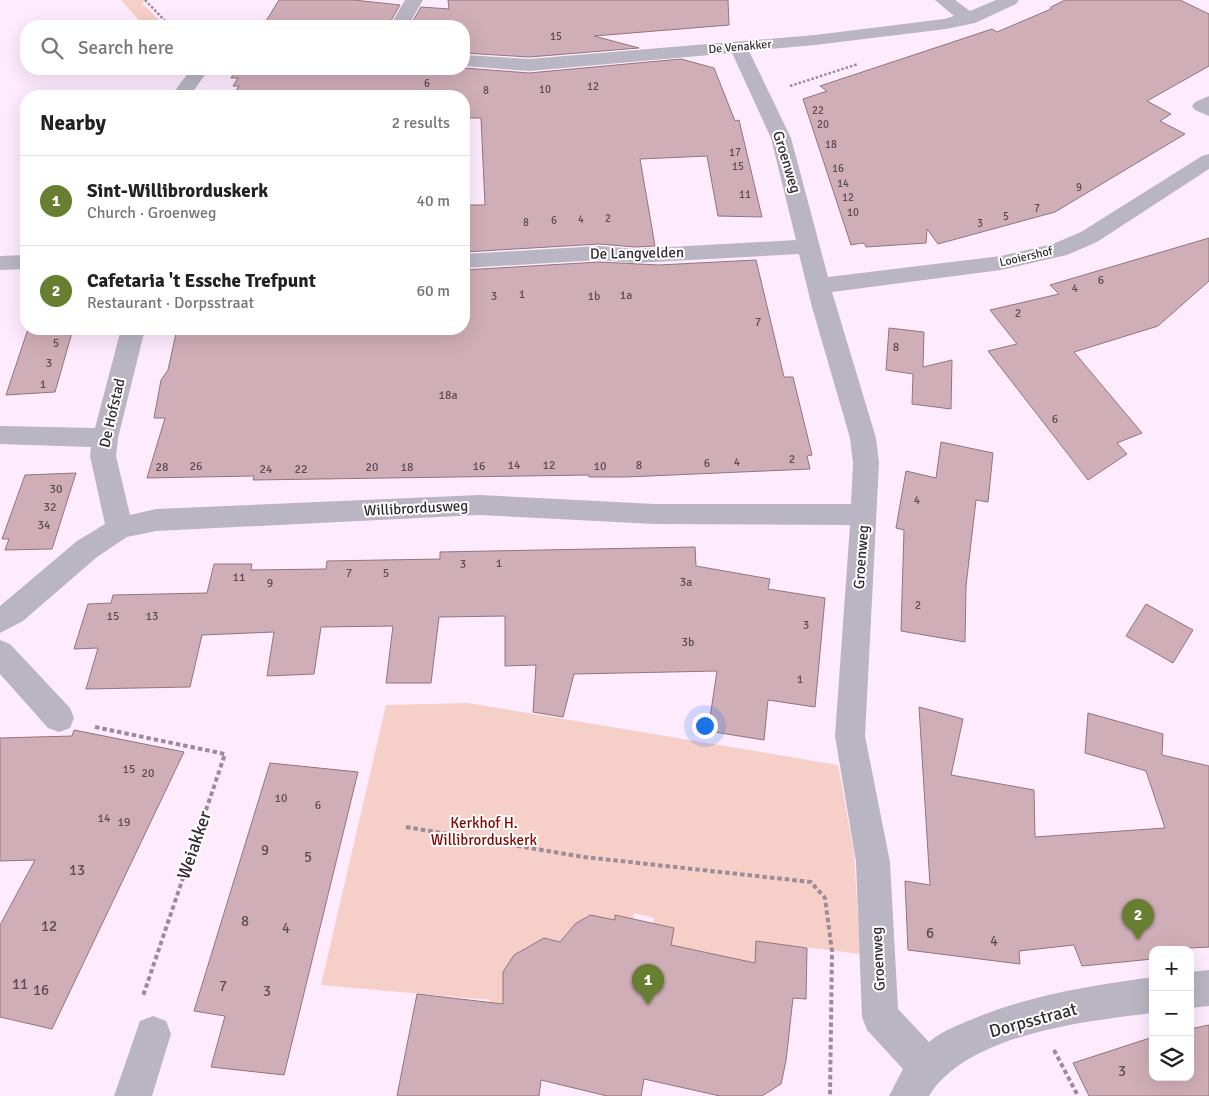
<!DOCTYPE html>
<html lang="en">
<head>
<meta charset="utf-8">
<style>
	body { margin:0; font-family:Signika,sans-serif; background:#f2f2f2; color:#222 }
	.controls { position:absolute; right:15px; bottom:15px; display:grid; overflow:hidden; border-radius:10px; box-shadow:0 5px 20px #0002 }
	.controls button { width:45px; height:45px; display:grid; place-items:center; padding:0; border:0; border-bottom:1px solid #e0e0e0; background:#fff; color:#222; font:25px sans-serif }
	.you { position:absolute; left:704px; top:725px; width:18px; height:18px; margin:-12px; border:4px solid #fff; border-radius:50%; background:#1a73e8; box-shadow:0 0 0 8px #1a73e833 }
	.badge { display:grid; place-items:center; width:32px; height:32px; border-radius:50%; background:#687f31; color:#fff; font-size:16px; font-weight:700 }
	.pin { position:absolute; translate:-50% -41px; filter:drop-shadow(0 1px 2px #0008) }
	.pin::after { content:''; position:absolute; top:26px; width:18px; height:15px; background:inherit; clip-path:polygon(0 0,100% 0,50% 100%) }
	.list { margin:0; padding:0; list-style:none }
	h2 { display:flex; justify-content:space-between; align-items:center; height:65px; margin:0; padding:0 20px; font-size:21px }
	h2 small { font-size:16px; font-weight:400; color:#767676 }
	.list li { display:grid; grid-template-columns:32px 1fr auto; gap:15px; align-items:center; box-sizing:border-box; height:90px; padding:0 20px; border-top:1px solid #e0e0e0 }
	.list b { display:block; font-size:19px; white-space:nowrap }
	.list p { margin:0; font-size:16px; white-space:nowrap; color:#767676 }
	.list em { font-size:16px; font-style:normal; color:#767676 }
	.icon { flex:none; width:28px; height:28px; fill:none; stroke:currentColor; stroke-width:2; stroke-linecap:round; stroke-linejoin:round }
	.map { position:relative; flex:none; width:1209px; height:1096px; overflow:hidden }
	.search { position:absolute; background:#fff; box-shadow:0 5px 20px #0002; left:20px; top:20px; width:450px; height:55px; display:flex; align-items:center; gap:12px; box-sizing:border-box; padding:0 18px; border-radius:20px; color:#767676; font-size:19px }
	.panel { position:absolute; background:#fff; box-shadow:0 5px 20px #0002; left:20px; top:90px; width:450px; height:245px; border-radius:20px }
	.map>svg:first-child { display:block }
	.green { fill:#f5cfc8 }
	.building { fill:#d0aeb8; stroke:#92747c }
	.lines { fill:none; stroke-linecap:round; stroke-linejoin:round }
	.path-far1 { stroke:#9b8c9a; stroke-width:2.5; stroke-dasharray:2.5 2; stroke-linecap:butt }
	.path { stroke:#9b8c9a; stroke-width:4; stroke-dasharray:4.5 3; stroke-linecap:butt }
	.minor { fill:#b9b5c2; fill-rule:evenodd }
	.labels { text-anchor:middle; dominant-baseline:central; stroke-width:4; stroke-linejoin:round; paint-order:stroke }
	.far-number-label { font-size:11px; fill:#5c4c55 }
	.far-street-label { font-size:12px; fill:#352b34; stroke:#fff }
	.number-label { font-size:12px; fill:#5c4c55 }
	.street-label { font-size:15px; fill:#352b34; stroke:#fff }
	.park-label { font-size:15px; fill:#840600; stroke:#fff }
	.near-number-label { font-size:15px; fill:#5c4c55 }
	.near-street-label { font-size:18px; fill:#352b34; stroke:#fff }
</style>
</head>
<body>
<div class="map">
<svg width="1209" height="1096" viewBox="0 0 1209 1096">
	<rect width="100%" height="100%" fill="#ffebfe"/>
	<path class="green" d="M121 0H145L142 3 165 26H144Z
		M468 703 838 765 854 853 860 954 756 941 755 963 671 945 674 929 652 925 654 918 634 913 633 921 615 916V920L586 915 573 944 548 939 546 946H530L514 955 503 972V992L513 1012H489L490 1000 321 985 386 705Z"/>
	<path class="building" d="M279 0H354L400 5 388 26H263Z
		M448 0H728L729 25 594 36 639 48 529 57 464 53V26H410L421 7 449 9Z
		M1065 0H1180L1209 14V66L1147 101 1171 114 1160 121 1185 134 1055 212 938 244 927 229 926 243 866 247 865 244 862 243 851 245 803 99 827 91 820 86 992 29 997 32 1051 9V7Z
		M681 59 714 68 735 121 739 120 762 217 718 216 707 156 640 159 655 246 635 247 599 244 464 252V205H485L481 118H464V96H233L239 86H233L238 78H231L236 69 464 68 529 73Z
		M1209 238V281L1158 326 1074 352 1142 433 1117 443 1127 454 1088 480 988 351 1017 344 990 310 1059 294 1050 285Z
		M756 260 784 377H793L812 455 807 456 810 469 626 477H589V475L253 480 254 476 147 478 165 418H154L161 380 168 370 177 329H464V270L599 262 659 265Z
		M889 328 924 332 923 367 952 360 951 409 912 404 913 374 886 370Z
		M28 329H73L55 392 6 395Z
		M941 442 993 453 988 502 976 500 966 586 965 642 901 631 904 530 896 528 906 471 936 478Z
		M76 473 52 549 5 550 9 539H2L25 475Z
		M695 547 696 566 770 579 768 589 825 598 815 707 768 700 764 740 708 731 717 671 574 674 563 717 533 712 536 665 505 666V616L439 617 431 683H386L393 626 321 627 314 674 267 676 274 632 202 635 190 687 86 689 98 648 74 649 88 604 111 603 113 595 207 593 214 564H252L251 570 326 569 327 561 440 559V552Z
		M1146 604 1193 630 1173 663 1126 636Z
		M919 707 963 719 951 775 1034 790 1035 837 1165 828 1146 771 1085 753 1088 713 1163 734 1162 755 1209 766V947L1153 950V959L1082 966 1074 945 1019 951 1020 964 908 950 905 881 930 885Z
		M74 730 184 752 52 1029 0 1017V925L35 860 0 861V738L72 736Z
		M270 763 358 772 284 1075 211 1067 225 1016 194 1011Z
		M590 915 615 920V915L674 928 671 945 755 963 756 941 807 948 806 999 793 998 786 1061 781 1084 762 1096H720L644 1079 641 1096H607L541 1080 539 1096H397L417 994 503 1004V972L514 955 544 938 560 942 575 924Z
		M1209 1025V1096H1089L1073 1063 1153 1037V1077H1190V1029Z"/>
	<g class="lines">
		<path class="path-far1" d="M145 0 170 26
			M790 86 858 64"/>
		<path class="path" d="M95 727 225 754 143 996
			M406 827 584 857 811 882 825 898 832 951 830 1096
			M1054 1050 1078 1096"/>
		<path class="minor" d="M405 0H423L408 26H390Z
			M935 0H955L970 11 996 0H1019L1016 4 975 23 946 29 815 45 749 51 791 138 828 277 1001 256 1053 244 1081 232 1202 156 1209 154V169L1097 242 1067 255 1001 270 832 292 876 438 879 463 865 736 890 862 898 1009 929 1042C943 1030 963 1023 980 1016 1036 994 1094 985 1153 977V1013C1086 1021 967 1034 929 1096H889L903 1069 867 1030 862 1017 856 862 835 736 850 525 655 524 479 515 156 531 127 537 97 557 23 621 0 633V606L77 541 105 524 90 456 91 447 0 444V426L95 428 121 329H145L118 438 116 456 130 515 156 509 479 495 655 504H851L853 463 850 438 812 307 799 254 635 263 599 260 464 268V254L599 246 635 249 796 240 771 138 732 53 529 71 464 66V55L529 59 815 35 944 19 954 16Z
			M191 69H209L190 96H171Z
			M1209 96V116L1195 110 1192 106 1195 102Z
			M26 255V269L0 270V256Z
			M0 640 10 644 70 708 74 718 70 728 59 732 48 728 0 674Z
			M1209 970V1006L1190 1008V972Z
			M153 1016 166 1021 171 1034 152 1096H114L140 1021Z"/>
	</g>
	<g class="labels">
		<g class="far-number-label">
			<text x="556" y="36">15</text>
			<text x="427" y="83">6</text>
			<text x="593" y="86">12</text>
			<text x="545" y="89">10</text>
			<text x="486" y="90">8</text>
			<text x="818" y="110">22</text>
			<text x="823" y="124">20</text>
			<text x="831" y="144">18</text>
			<text x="735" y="152">17</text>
			<text x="738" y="166">15</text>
			<text x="838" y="168">16</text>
			<text x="843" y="183">14</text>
			<text x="1079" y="187">9</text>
			<text x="745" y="194">11</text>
			<text x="848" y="197">12</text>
			<text x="1037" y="208">7</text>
			<text x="853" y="212">10</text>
			<text x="1006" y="216">5</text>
			<text x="608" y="218">2</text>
			<text x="581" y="219">4</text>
			<text x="554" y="220">6</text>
			<text x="526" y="222">8</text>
			<text x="980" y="223">3</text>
		</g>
		<g class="far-street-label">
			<text transform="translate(740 47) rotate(-5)">De Venakker</text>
			<text transform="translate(1026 257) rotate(-13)">Looiershof</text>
		</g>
		<g class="number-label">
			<text x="1101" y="280">6</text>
			<text x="1075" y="288">4</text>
			<text x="522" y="294">1</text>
			<text x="626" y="295">1a</text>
			<text x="494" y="296">3</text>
			<text x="594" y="296">1b</text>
			<text x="1018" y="313">2</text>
			<text x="758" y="322">7</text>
			<text x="56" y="343">5</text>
			<text x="896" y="347">8</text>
			<text x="49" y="363">3</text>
			<text x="43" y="384">1</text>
			<text x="448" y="395">18a</text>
			<text x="1055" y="419">6</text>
			<text x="792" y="459">2</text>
			<text x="737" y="462">4</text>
			<text x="707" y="463">6</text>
			<text x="514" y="465">14</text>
			<text x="549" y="465">12</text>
			<text x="639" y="465">8</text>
			<text x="196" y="466">26</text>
			<text x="479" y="466">16</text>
			<text x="600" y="466">10</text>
			<text x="162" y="467">28</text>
			<text x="372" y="467">20</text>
			<text x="407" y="467">18</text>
			<text x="266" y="469">24</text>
			<text x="301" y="469">22</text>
			<text x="56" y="489">30</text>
			<text x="917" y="500">4</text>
			<text x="50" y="507">32</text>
			<text x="44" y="525">34</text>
			<text x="499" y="563">1</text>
			<text x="463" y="564">3</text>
			<text x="349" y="573">7</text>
			<text x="386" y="573">5</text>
			<text x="239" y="577">11</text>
			<text x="686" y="582">3a</text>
			<text x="270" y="583">9</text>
			<text x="918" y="605">2</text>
			<text x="113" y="616">15</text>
			<text x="152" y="616">13</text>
			<text x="806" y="625">3</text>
			<text x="688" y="642">3b</text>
			<text x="800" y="679">1</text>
			<text x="129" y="769">15</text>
			<text x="148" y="773">20</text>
			<text x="281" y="798">10</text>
			<text x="318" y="805">6</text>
			<text x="104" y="818">14</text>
			<text x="124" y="822">19</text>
		</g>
		<g class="street-label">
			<text transform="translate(787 162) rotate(73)">Groenweg</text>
			<text transform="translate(637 253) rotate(-1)">De Langvelden</text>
			<text transform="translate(112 413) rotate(-77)">De Hofstad</text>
			<text transform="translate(416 508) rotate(-3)">Willibrordusweg</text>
			<text transform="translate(861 557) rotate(-86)">Groenweg</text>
			<text transform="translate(878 959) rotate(-93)">Groenweg</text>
		</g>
		<g class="park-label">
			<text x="484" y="823">Kerkhof H.<tspan x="484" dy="17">Willibrorduskerk</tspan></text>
		</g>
		<g class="near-number-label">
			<text x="265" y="850">9</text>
			<text x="308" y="857">5</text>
			<text x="77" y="870">13</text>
			<text x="245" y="921">8</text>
			<text x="49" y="926">12</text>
			<text x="286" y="928">4</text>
			<text x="930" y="933">6</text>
			<text x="994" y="941">4</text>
			<text x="20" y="984">11</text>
			<text x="223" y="986">7</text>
			<text x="41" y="990">16</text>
			<text x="267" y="991">3</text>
			<text x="1122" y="1071">3</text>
		</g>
		<g class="near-street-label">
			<text transform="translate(194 845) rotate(-71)">Weiakker</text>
			<text transform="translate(1033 1020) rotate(-15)">Dorpsstraat</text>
		</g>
	</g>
</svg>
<div class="controls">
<button>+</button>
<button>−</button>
<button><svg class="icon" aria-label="layers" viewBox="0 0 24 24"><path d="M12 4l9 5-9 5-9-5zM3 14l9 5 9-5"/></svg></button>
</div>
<div class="you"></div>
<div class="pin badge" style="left:648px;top:1005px">1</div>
<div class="pin badge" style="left:1138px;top:940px">2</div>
<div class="search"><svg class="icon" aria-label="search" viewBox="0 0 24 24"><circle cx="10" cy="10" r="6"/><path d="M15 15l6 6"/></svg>Search here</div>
<section class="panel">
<h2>Nearby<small>2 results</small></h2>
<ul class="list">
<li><span class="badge">1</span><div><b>Sint-Willibrorduskerk</b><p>Church · Groenweg</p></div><em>40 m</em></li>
<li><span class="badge">2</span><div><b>Cafetaria 't Essche Trefpunt</b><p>Restaurant · Dorpsstraat</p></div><em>60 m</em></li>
</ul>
</section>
</div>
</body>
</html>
